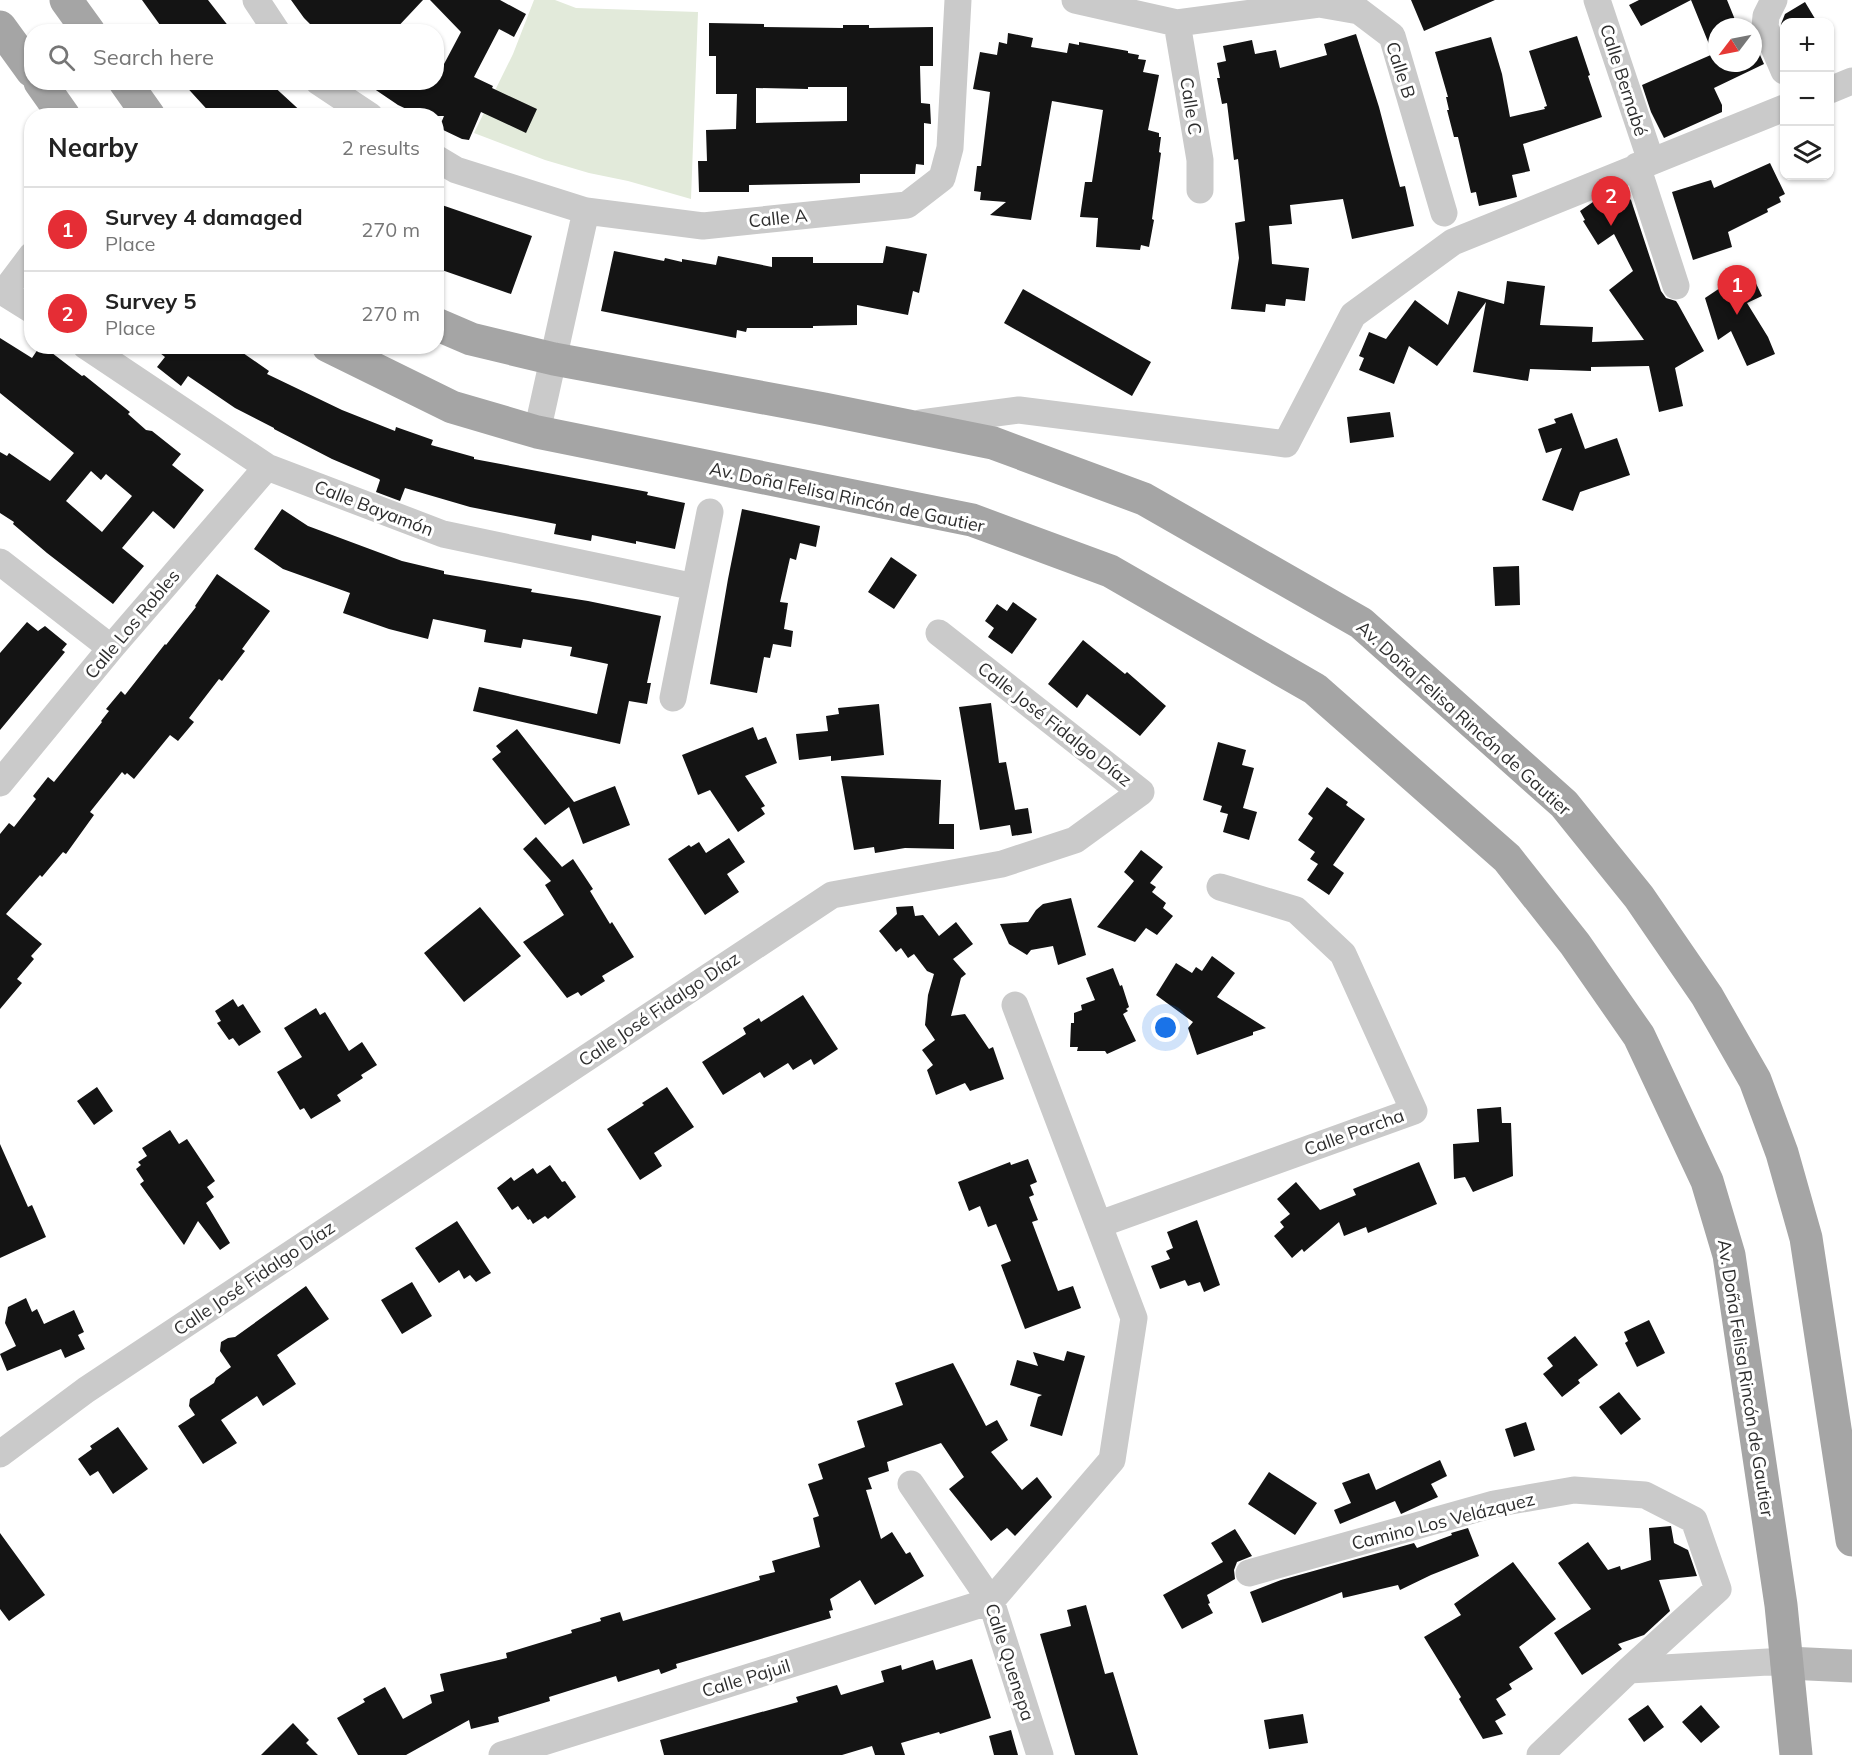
<!DOCTYPE html>
<html lang="en">
<head>
<meta charset="utf-8">
<style>
	body { margin:0; font-family:Mulish,sans-serif; background:#f2f2f2; color:#222 }
	.controls { position:absolute; right:18px; top:18px; display:grid; overflow:hidden; border-radius:12px; box-shadow:0 2px 4px #0004 }
	.controls button { width:54px; height:54px; display:grid; place-items:center; padding:0; border:0; border-bottom:2px solid #e0e0e0; background:#fff; color:#222; font:30px sans-serif }
	.compass { position:absolute; left:1708px; top:18px; width:54px; height:54px; border-radius:50%; background:#fff; box-shadow:0 2px 4px #0004; rotate:238deg }
	.you { position:absolute; left:1166px; top:1028px; width:21px; height:21px; margin:-15px; border:4px solid #fff; border-radius:50%; background:#1a73e8; box-shadow:0 0 0 9px #1a73e833 }
	.badge { display:grid; place-items:center; width:39px; height:39px; border-radius:50%; background:#e52d35; color:#fff; font-size:20px; font-weight:700 }
	.pin { position:absolute; translate:-50% -50px; filter:drop-shadow(0 2px 3px #0008) }
	.pin::after { content:''; position:absolute; top:32px; width:21px; height:18px; background:inherit; clip-path:polygon(0 0,100% 0,50% 100%) }
	.list { margin:0; padding:0; list-style:none }
	h2 { display:flex; justify-content:space-between; align-items:center; height:78px; margin:0; padding:0 24px; font-size:26px }
	h2 small { font-size:20px; font-weight:400; color:#767676 }
	.list li { display:grid; grid-template-columns:39px 1fr auto; gap:18px; align-items:center; box-sizing:border-box; height:84px; padding:0 24px; border-top:2px solid #e0e0e0 }
	.list b { display:block; font-size:22px; white-space:nowrap }
	.list p { margin:0; font-size:20px; white-space:nowrap; color:#767676 }
	.list em { font-size:20px; font-style:normal; color:#767676 }
	.icon { flex:none; width:33px; height:33px; fill:none; stroke:currentColor; stroke-width:2; stroke-linecap:round; stroke-linejoin:round }
	.map { position:relative; flex:none; width:1852px; height:1755px; overflow:hidden }
	.search { position:absolute; background:#fff; box-shadow:0 2px 4px #0004; left:24px; top:24px; width:420px; height:66px; display:flex; align-items:center; gap:15px; box-sizing:border-box; padding:0 21px; border-radius:24px; color:#767676; font-size:22px }
	.panel { position:absolute; background:#fff; box-shadow:0 2px 4px #0004; left:24px; top:108px; width:420px; height:246px; border-radius:24px }
	.map>svg:first-child { display:block }
	.green { fill:#e2eada }
	.building { fill:#141414; fill-rule:evenodd }
	.lines { fill:none; stroke-linecap:round; stroke-linejoin:round }
	.street { stroke:#cacaca; stroke-width:27 }
	.secondary { stroke:#b7b7b7; stroke-width:33 }
	.primary { stroke:#a5a5a5; stroke-width:33 }
	.labels { text-anchor:middle; dominant-baseline:central; stroke-width:6; stroke-linejoin:round; paint-order:stroke }
	.street-label { font-size:18px; fill:#2d2d2d; stroke:#fff }
</style>
</head>
<body>
<div class="map">
<svg width="1852" height="1755" viewBox="0 0 1852 1755">
	<rect width="100%" height="100%" fill="#fff"/>
	<path class="green" d="M534 0H555L576 8 698 12 691 199 628 181 589 173 545 160 474 133 513 54Z"/>
	<path class="building" d="M142 0H208L233 32H165Z
		M291 0H423L393 32H318L304 18Z
		M430 0H500L526 14 514 37 499 29 474 77 493 86 492 88 537 109 526 133 481 112 469 140 462 139 439 128 444 116H421L398 105 364 82H436V72L441 62 444 64 461 32Z
		M1411 0H1495L1424 31Z
		M1639 0H1727L1738 27H1717V63H1753V39L1764 64 1714 88 1722 105V112L1664 138 1651 112 1642 85 1713 54 1691 0 1641 26 1629 5Z
		M1805 2 1817 22H1785V32L1781 24 1785 14Z
		M709 23 764 24V27L843 28V25H869V28L933 27V66H920L921 103 930 104 931 124 924 123V165L916 164 915 174H860V183L749 185V192H699L698 161H707L706 130 736 129 737 94H716V56H709ZM808 87H847V121L756 123V88L808 89Z
		M1008 33 1033 38 1031 47 1067 53 1069 43 1079 45V42L1128 51V53L1139 55 1138 59 1146 60 1143 72 1159 75 1148 130 1159 133V137H1161L1159 152 1161 153 1152 219 1154 220 1149 247 1141 245 1140 250 1096 247 1098 218 1080 217 1085 182H1092L1103 110 1052 101 1031 220 990 215 1006 202 980 200 981 192 974 191 977 166H981L990 92 973 89 980 52 997 55 999 42 1007 44Z
		M1356 34 1379 107 1400 187 1405 186 1414 226 1352 239 1343 199 1290 205 1292 224 1269 226 1272 264 1309 268 1305 301 1286 299 1285 306 1266 304 1265 312 1231 309 1239 258 1235 223 1245 221 1238 159 1234 160 1227 103 1222 104 1217 78H1220L1217 63 1226 61 1223 46 1252 40 1255 54 1276 50 1280 68 1327 55 1324 44Z
		M1577 36 1590 75 1588 76 1602 117 1523 144 1530 171 1512 175 1517 197 1479 206 1476 192 1471 193 1458 137H1454L1447 110H1449L1446 97H1448L1435 52 1491 37 1502 74 1510 117 1545 109 1544 107 1547 106 1529 51Z
		M182 82H269L306 116H213Z
		M1770 163 1785 194 1779 197 1781 202 1767 209 1768 212 1728 232 1732 247 1693 260 1672 192 1711 180 1714 188Z
		M1613 194 1616 200 1626 195 1631 200 1661 291 1666 298 1676 301 1678 304 1704 351 1675 368 1683 406 1659 412 1649 366 1591 367V371L1530 369 1528 381 1473 372 1486 302 1437 366 1409 346 1394 384 1359 370 1364 358 1359 356 1369 332 1386 339 1415 300 1448 325 1458 291 1504 304 1507 281 1545 286 1540 325 1593 327 1592 342 1644 340 1609 290 1633 271 1614 234 1598 245 1583 221 1585 220 1580 211 1593 202 1601 199 1602 200Z
		M436 203 532 236 511 294 436 268Z
		M886 246 927 254 919 293 913 291 908 315 857 305V325L813 326V328H747L746 332 737 330 736 338 601 311 614 251 664 261 665 258 682 262V259L716 265 718 256 772 267V257H813V263H883Z
		M1753 277 1762 296 1747 303 1768 337 1775 354 1747 366 1731 331 1718 340 1705 298 1732 280 1735 286Z
		M1023 289 1151 362 1132 396 1004 323Z
		M0 338 32 358 40 346H43L82 376 84 375 130 412 128 414 146 430 152 431 181 454 172 465 204 490 174 529 153 511 122 548 144 566 113 604 47 553 13 524 14 522 0 513V452L7 456 9 453 50 481 74 453 0 393ZM91 471 101 480 106 474 132 496 102 532 66 501Z
		M151 346H233L269 371 267 374 342 410 395 431 396 427 433 440 431 445 474 457V459L648 492 647 495 685 503 675 549 636 541V544L592 535 591 541 554 534 556 524 470 507 405 488 400 501 376 492 380 480 379 479 332 459 274 429V428L235 408 188 376 181 386 157 367 165 357Z
		M1390 412 1394 437 1350 443 1347 417Z
		M1572 413 1585 449 1617 438 1630 475 1580 492 1573 511 1542 500 1562 448 1546 453 1538 429 1556 423 1554 419Z
		M282 509 308 526 402 561 444 571V574L532 589 531 592 588 601 661 616 647 683H651L647 704 629 701 620 744 473 711 479 687 597 714 608 664 570 656 572 647 523 639 521 648 484 642 486 630 433 619 428 639 389 629 343 613 350 593 283 569 254 549Z
		M742 509 820 526 816 547 800 543 796 560 790 558 780 602 788 603 784 629 793 631 791 647 773 644 770 658 764 657 757 693 710 684 728 579Z
		M891 557 917 575 894 609 868 592Z
		M1519 566 1520 605 1495 606 1493 567Z
		M217 574 270 611 242 649 245 651 222 681 219 679 189 718 194 722 178 741 170 735 134 779 127 773 125 775 122 772 90 812 94 815 66 854 63 852 42 877 40 875 6 914 42 944 31 956 34 959 17 979 22 983 0 1009V834L9 823 14 827 36 799 33 796 48 777 54 782 102 722 101 721 109 711 106 709 121 691 125 695 165 644 166 645 196 607 195 606Z
		M1013 602 1037 619 1012 654 988 637 994 628 985 621 997 604 1007 611Z
		M27 622 38 631 45 626 67 644 62 650 65 652 0 730V653Z
		M1083 640 1125 674 1127 672 1166 706 1140 736 1087 694 1077 708 1048 684Z
		M991 703 999 763 1006 762 1015 810 1028 808 1032 833 1012 836 1010 825 980 830 959 707Z
		M879 704 884 755 831 761V756L799 760 796 734 828 731 826 716 839 714 838 708Z
		M753 727 758 740 766 737 777 763 745 776 765 806 761 808 765 814 738 832 710 790 698 795 682 755Z
		M517 729 574 802 615 786 630 825 583 844 569 807 545 825 492 759 501 752 496 746Z
		M1218 742 1246 750 1242 765 1254 768 1243 808 1257 812 1249 840 1223 832 1228 814 1220 812 1222 806 1203 800Z
		M841 776 941 780 939 824H954V849L905 848 875 853 874 847 854 850Z
		M1327 787 1348 802 1346 805 1365 819 1333 865 1344 873 1329 895 1307 880 1318 864 1310 859 1315 852 1298 840 1313 818 1308 814Z
		M536 837 562 867 573 859 593 889 590 891 610 924 612 922 634 957 602 976 605 981 581 996 578 992 567 998 523 942 564 915 545 885 551 881 523 849Z
		M729 838 745 862 727 874 739 892 705 915 668 859 689 845 691 847 699 842 706 853Z
		M1141 850 1163 867 1150 883 1156 887 1152 892 1166 903 1163 908 1173 916 1157 935 1146 928 1135 942 1097 927 1134 881 1124 872Z
		M1071 898 1086 955 1058 965 1053 946 1031 950 1027 955 1009 944 1000 924 1028 922 1036 910 1043 904Z
		M913 906 915 916 923 915 939 936 956 922 973 944 953 959 966 974 961 978 951 1016 965 1014 989 1049 993 1047 1004 1079 970 1091 965 1083 936 1095 927 1070 933 1065 922 1050 935 1040 925 1025 928 995 934 974 927 971 914 954 908 958 901 948 896 952 879 931 897 914 896 907Z
		M480 907 521 956 464 1002 424 953Z
		M1212 956 1235 973 1217 997 1266 1028 1253 1032V1035L1197 1055 1188 1028 1193 1022 1156 995 1176 963 1192 973 1196 967 1202 971Z
		M1113 968 1120 986 1122 985 1129 1007 1126 1009 1128 1011 1123 1014 1136 1041 1107 1054 1105 1051H1077L1078 1047H1070L1071 1023H1074V1013L1082 1010 1081 1005 1095 1000 1086 978Z
		M803 995 838 1049 814 1065 811 1059 793 1070 788 1063 764 1078 760 1072 723 1095 702 1062 746 1034 743 1028 759 1018 761 1022Z
		M233 999 238 1007 243 1004 261 1032 239 1046 233 1038 229 1040 217 1023 221 1021 215 1011Z
		M316 1008 320 1015 325 1012 349 1051 362 1042 377 1065 361 1075 363 1078 337 1095 341 1101 311 1119 304 1108 300 1110 277 1072 302 1057 284 1028Z
		M97 1087 113 1111 94 1125 77 1101Z
		M667 1087 694 1127 654 1153 662 1166 640 1180 607 1129 644 1105 642 1103Z
		M1501 1107 1502 1123H1511L1513 1176 1473 1192 1465 1177 1454 1179 1453 1144 1479 1142 1477 1109Z
		M170 1130 179 1144 187 1139 215 1181 207 1187 214 1197 206 1203 230 1243 220 1250 198 1221 184 1245 140 1184 144 1181 136 1169 141 1165 138 1162 147 1156 142 1148Z
		M0 1144 28 1207 32 1205 46 1237 0 1258Z
		M1028 1159 1037 1182 1030 1185 1034 1195 1029 1197 1038 1220 1032 1222 1058 1291 1073 1286 1081 1308 1025 1329 1001 1265 1011 1261 996 1224 988 1227 980 1206 969 1211 958 1182 1010 1162 1011 1165Z
		M1419 1162 1437 1204 1368 1233 1366 1227 1344 1236 1339 1222 1304 1252 1302 1249 1292 1258 1274 1236 1284 1227 1280 1222 1290 1214 1277 1199 1296 1182 1320 1210 1356 1195 1353 1189Z
		M550 1165 562 1182 565 1181 576 1197 548 1219 545 1216 533 1224 530 1219 528 1220 518 1206 512 1210 497 1188 511 1177 514 1181 533 1168 537 1174Z
		M1197 1220 1220 1285 1204 1292 1200 1282 1188 1286 1185 1280 1160 1289 1151 1266 1170 1259 1166 1251 1173 1248 1167 1232Z
		M457 1221 491 1273 476 1282 470 1275 464 1279 459 1270 439 1283 415 1248Z
		M412 1282 432 1316 402 1334 381 1300Z
		M306 1286 329 1319 277 1355 296 1384 263 1406 257 1396 221 1420 237 1443 203 1464 178 1426 195 1415 189 1406 190 1399 214 1383 216 1378 231 1367 220 1351 221 1342 228 1338 235 1337Z
		M26 1298 32 1312 37 1309 44 1324 74 1310 84 1332 78 1335 85 1349 65 1358 61 1349 7 1371 0 1354 16 1346 5 1323 8 1307Z
		M1649 1320 1665 1353 1637 1367 1625 1343 1628 1341 1624 1332Z
		M1575 1336 1598 1365 1578 1380 1580 1383 1562 1397 1543 1374 1553 1366 1547 1358Z
		M1067 1351 1085 1356 1062 1436 1030 1426 1038 1397 1042 1395 1010 1385 1017 1360 1038 1366 1033 1352 1064 1361Z
		M953 1363 986 1426 997 1420 1008 1440 991 1452 1022 1490 1037 1477 1052 1497 1015 1536 1007 1528 991 1541 949 1489 964 1477 941 1443 887 1462 889 1471 868 1478 872 1489 866 1490 881 1539 892 1532 906 1554 910 1552 924 1576 875 1605 860 1580 830 1599 833 1610 829 1611 831 1618 676 1664 677 1668 661 1674 659 1669 618 1682 616 1676 549 1697 550 1701 498 1717 499 1722 471 1729 469 1720 406 1755H358L337 1718 365 1702 363 1699 385 1687 403 1719 432 1703 430 1695 444 1691 440 1674 507 1658 506 1653 572 1633 571 1630 601 1621 600 1618 620 1612 623 1621 760 1580 759 1576 775 1572 772 1561 820 1547 813 1518 819 1516 808 1484 823 1479 818 1464 865 1447 857 1421 903 1405 895 1383Z
		M1619 1392 1641 1419 1621 1435 1599 1407Z
		M1526 1422 1535 1450 1514 1457 1505 1429Z
		M118 1427 148 1469 113 1494 98 1471 90 1476 78 1459 92 1449 90 1446Z
		M1440 1460 1447 1476 1431 1484 1438 1497 1401 1514 1395 1501 1340 1524 1334 1510 1351 1503 1342 1483 1369 1473 1376 1490Z
		M1269 1472 1317 1503 1295 1535 1248 1504Z
		M1671 1526 1674 1543 1688 1550 1697 1576 1659 1580 1670 1611 1644 1635 1618 1644 1622 1649 1582 1675 1554 1633 1591 1609 1558 1563 1588 1542 1608 1570 1620 1566 1621 1570 1651 1560 1649 1528Z
		M1468 1528 1479 1556 1431 1575 1400 1590 1398 1585 1343 1598 1342 1592 1262 1623 1250 1592 1281 1580 1414 1543 1417 1548 1452 1535 1451 1533Z
		M1235 1529 1252 1556 1237 1562 1234 1570 1235 1579 1207 1595 1210 1603 1208 1604 1213 1613 1182 1629 1163 1595 1223 1562 1211 1543Z
		M0 1533 45 1595 9 1621 0 1609Z
		M1513 1562 1556 1619 1519 1647 1533 1669 1509 1684 1512 1689 1496 1699 1506 1715 1495 1721 1503 1734 1483 1739 1459 1699 1461 1697 1424 1637 1461 1615 1454 1604Z
		M1086 1605 1105 1674 1113 1672 1138 1755H1075L1040 1634 1071 1626 1067 1610Z
		M972 1659 991 1718 940 1734 939 1732 901 1743 905 1755H875L872 1746 842 1755H664L660 1740 798 1702 796 1697 837 1685 841 1695 884 1682 881 1671 901 1665 902 1670 933 1660 936 1670Z
		M1648 1705 1664 1727 1644 1742 1628 1719Z
		M1701 1705 1720 1727 1701 1743 1682 1722Z
		M1303 1714 1308 1743 1269 1749 1264 1720Z
		M293 1723 309 1740 306 1743 318 1755H261Z
		M1011 1730 1018 1755H994L989 1736Z"/>
	<g class="lines">
		<path class="street" d="M256 0 277 32
			M1075 0 1177 23 1319 4 1359 11 1392 36 1444 213
			M1597 0 1651 161
			M1774 0 1766 16 1765 27 1784 71
			M1177 23 1200 160V190
			M319 82 370 116
			M1830 90 1852 81
			M436 158 456 170 586 211 703 226 907 205 942 178 950 148 958 0
			M1637 166 1676 286
			M0 290 32 310
			M4 292 32 255
			M86 346 267 467 443 534 695 587
			M921 423 1019 410 1286 444 1353 315 1453 242 1784 108
			M537 432 586 211
			M0 562 111 648
			M673 698 710 512
			M0 783 111 648 267 467
			M1100 1224 1414 1111 1343 954 1296 910 1220 887
			M0 1454 86 1390 832 895 1002 864 1075 840 1141 792 939 633
			M911 1484 991 1601 1040 1755
			M1249 1573 1494 1504 1574 1490 1645 1495 1694 1520 1718 1589 1629 1670
			M502 1755 991 1601 1112 1460 1134 1318 1015 1005
			M1540 1755 1629 1670 1768 1662 1787 1663"/>
		<path class="secondary" d="M1787 1663 1852 1666"/>
		<path class="primary" d="M66 0 89 32
			M0 27 32 71
			M40 82 64 116
			M125 82 149 116
			M436 324 471 339 554 359 824 409 993 443 1144 499 1361 623 1564 804 1639 897 1707 996 1755 1080 1782 1153 1806 1238 1852 1540
			M328 346 452 407 537 432 972 520 1110 571 1315 689 1507 858 1575 944 1639 1036 1707 1181 1729 1255 1781 1605 1796 1755"/>
	</g>
	<g class="labels">
		<g class="street-label">
			<text transform="translate(1401 70) rotate(72)">Calle B</text>
			<text transform="translate(1624 80) rotate(72)">Calle Bernabé</text>
			<text transform="translate(1191 106) rotate(81)">Calle C</text>
			<text transform="translate(778 218) rotate(-6)">Calle A</text>
			<text transform="translate(847 497) rotate(12)">Av. Doña Felisa Rincón de Gautier</text>
			<text transform="translate(374 508) rotate(21)">Calle Bayamón</text>
			<text transform="translate(132 624) rotate(-50)">Calle Los Robles</text>
			<text transform="translate(1464 718) rotate(42)">Av. Doña Felisa Rincón de Gautier</text>
			<text transform="translate(1055 724) rotate(38)">Calle José Fidalgo Díaz</text>
			<text transform="translate(659 1009) rotate(-34)">Calle José Fidalgo Díaz</text>
			<text transform="translate(1354 1132) rotate(-20)">Calle Parcha</text>
			<text transform="translate(254 1278) rotate(-34)">Calle José Fidalgo Díaz</text>
			<text transform="translate(1746 1378) rotate(81)">Av. Doña Felisa Rincón de Gautier</text>
			<text transform="translate(1443 1521) rotate(-14)">Camino Los Velázquez</text>
			<text transform="translate(1010 1662) rotate(72)">Calle Quenepa</text>
			<text transform="translate(746 1678) rotate(-17)">Calle Pajuil</text>
		</g>
	</g>
</svg>
<div class="controls">
<button>+</button>
<button>−</button>
<button><svg class="icon" aria-label="layers" viewBox="0 0 24 24"><path d="M12 4l9 5-9 5-9-5zM3 14l9 5 9-5"/></svg></button>
</div>
<svg class="compass" viewBox="-18 -18 36 36"><path d="M0-13l5 13h-10z" fill="#e53935"/><path d="M0 13l5-13h-10z" fill="#767676"/></svg>
<div class="you"></div>
<div class="pin badge" style="left:1737px;top:315px">1</div>
<div class="pin badge" style="left:1611px;top:226px">2</div>
<div class="search"><svg class="icon" aria-label="search" viewBox="0 0 24 24"><circle cx="10" cy="10" r="6"/><path d="M15 15l6 6"/></svg>Search here</div>
<section class="panel">
<h2>Nearby<small>2 results</small></h2>
<ul class="list">
<li><span class="badge">1</span><div><b>Survey 4 damaged</b><p>Place</p></div><em>270 m</em></li>
<li><span class="badge">2</span><div><b>Survey 5</b><p>Place</p></div><em>270 m</em></li>
</ul>
</section>
</div>
</body>
</html>
